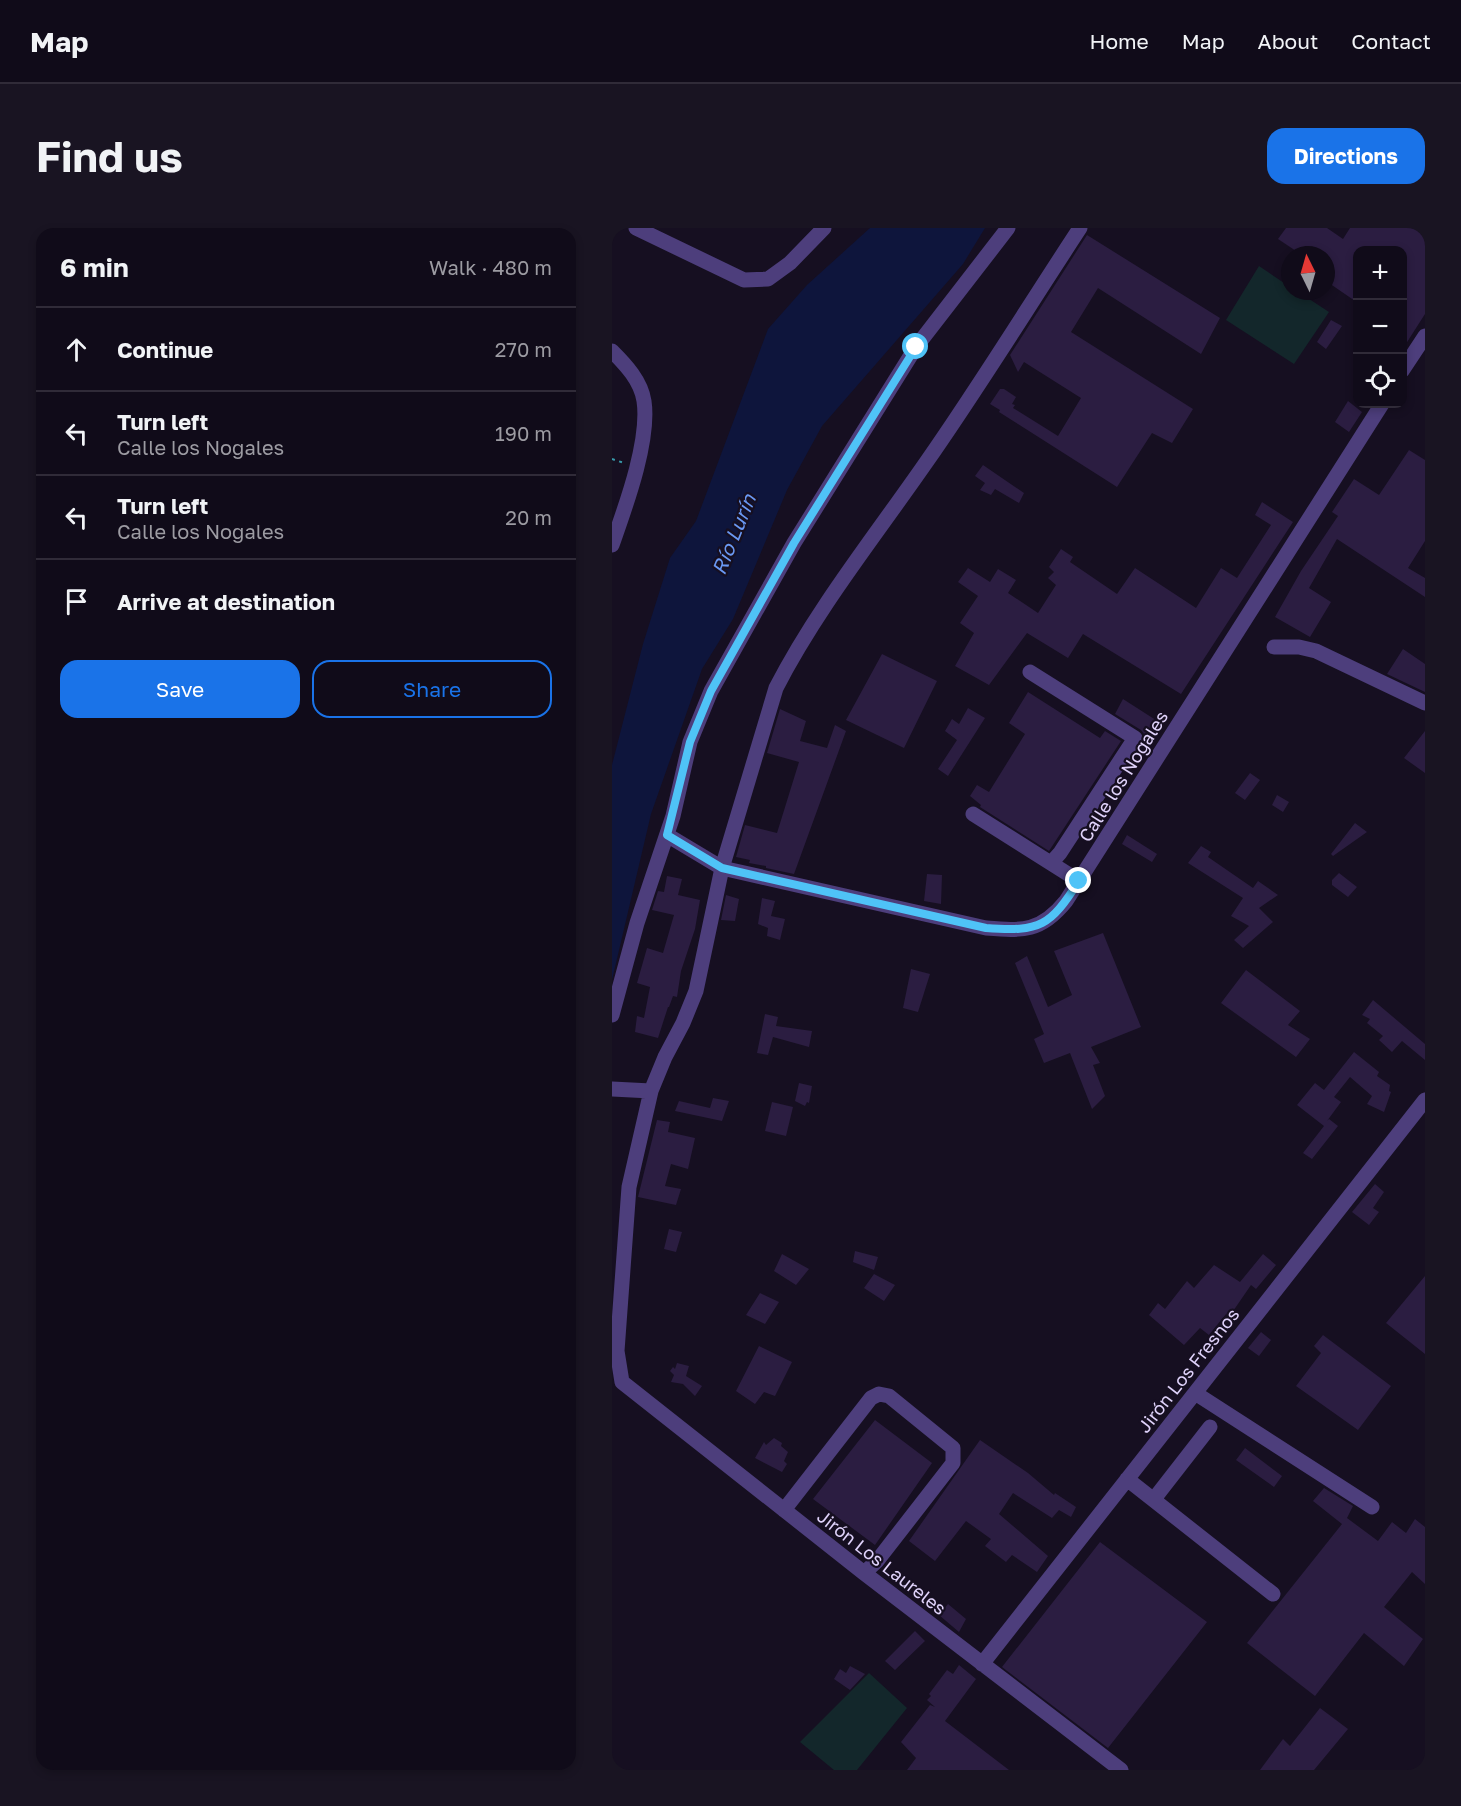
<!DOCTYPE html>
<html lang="en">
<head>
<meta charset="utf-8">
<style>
	body { margin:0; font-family:"Golos Text",sans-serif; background:#191422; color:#f1f3f6 }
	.controls { position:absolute; right:18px; top:18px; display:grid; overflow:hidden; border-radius:12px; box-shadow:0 3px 9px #0003 }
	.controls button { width:54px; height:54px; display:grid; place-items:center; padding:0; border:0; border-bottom:2px solid #302b38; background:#100b19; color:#f1f3f6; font:30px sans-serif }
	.compass { position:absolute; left:669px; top:18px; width:54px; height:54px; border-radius:50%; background:#100b19; box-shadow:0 3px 9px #0003; rotate:355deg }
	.stop { position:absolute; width:18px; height:18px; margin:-14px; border:4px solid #4fc3f7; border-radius:50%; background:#fff }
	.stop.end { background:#4fc3f7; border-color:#fff; box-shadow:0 2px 6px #0008 }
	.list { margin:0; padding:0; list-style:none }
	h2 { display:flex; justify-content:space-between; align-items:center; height:78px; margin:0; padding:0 24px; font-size:26px }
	h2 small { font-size:20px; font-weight:400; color:#9c9ba2 }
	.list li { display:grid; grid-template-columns:39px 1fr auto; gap:18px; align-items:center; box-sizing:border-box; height:84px; padding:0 24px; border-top:2px solid #302b38 }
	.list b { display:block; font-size:22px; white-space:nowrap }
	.list p { margin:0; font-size:20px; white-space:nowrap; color:#9c9ba2 }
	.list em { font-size:20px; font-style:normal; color:#9c9ba2 }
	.actions { display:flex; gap:12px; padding:18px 24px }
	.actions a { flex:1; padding:14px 0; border:2px solid #1a73e8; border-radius:18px; text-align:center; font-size:21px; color:#1a73e8 }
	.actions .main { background:#1a73e8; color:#fff }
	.icon { flex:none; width:33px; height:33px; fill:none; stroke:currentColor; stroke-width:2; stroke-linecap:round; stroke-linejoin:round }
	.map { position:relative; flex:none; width:813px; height:1542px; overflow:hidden; border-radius:18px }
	header { display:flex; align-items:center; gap:36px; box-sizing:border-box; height:84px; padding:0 30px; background:#100b19; border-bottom:2px solid #302b38 }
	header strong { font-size:28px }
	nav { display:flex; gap:33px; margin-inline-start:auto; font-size:21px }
	.intro { display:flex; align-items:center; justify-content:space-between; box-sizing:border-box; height:144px; padding:0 36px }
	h1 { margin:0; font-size:42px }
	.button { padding:15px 27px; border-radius:18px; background:#1a73e8; color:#fff; font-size:21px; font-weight:700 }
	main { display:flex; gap:36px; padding:0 36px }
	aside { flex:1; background:#100b19; border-radius:18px; box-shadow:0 3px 9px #0003 }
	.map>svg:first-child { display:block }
	.green { fill:#13272b }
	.water { fill:#0e153c }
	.building { fill:#2b1d41 }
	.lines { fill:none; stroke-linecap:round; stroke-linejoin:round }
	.path { stroke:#389aaa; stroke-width:2; stroke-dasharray:3 4.5; stroke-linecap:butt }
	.minor { stroke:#4d3e7c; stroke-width:15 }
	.route { stroke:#4fc3f7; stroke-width:8 }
	.labels { text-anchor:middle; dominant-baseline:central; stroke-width:4.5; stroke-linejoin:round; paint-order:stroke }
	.street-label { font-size:18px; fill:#e0d3fb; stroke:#160f21 }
	.water-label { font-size:20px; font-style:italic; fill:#6a98f3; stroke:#160f21 }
</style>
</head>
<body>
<header>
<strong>Map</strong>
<nav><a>Home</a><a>Map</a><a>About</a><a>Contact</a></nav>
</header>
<div class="intro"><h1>Find us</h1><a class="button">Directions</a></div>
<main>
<aside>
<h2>6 min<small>Walk · 480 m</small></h2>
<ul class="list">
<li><svg class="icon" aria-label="ahead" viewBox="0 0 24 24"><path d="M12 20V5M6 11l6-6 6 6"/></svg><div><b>Continue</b></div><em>270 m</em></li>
<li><svg class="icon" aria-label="left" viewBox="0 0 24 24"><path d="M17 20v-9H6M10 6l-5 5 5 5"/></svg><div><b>Turn left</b><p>Calle los Nogales</p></div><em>190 m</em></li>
<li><svg class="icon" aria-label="left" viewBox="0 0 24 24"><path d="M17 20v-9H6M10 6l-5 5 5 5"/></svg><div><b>Turn left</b><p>Calle los Nogales</p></div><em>20 m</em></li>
<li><svg class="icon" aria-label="arrive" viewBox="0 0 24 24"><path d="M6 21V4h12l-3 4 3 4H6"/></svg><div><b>Arrive at destination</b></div></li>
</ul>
<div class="actions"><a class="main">Save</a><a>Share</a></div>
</aside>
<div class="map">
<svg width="813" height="1542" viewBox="0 0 813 1542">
	<rect width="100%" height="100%" fill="#160f21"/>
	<path class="green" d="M647 38 678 59V63H685L717 84 682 136 614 92Z
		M257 1445 295 1480 245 1542H222L188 1514Z"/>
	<path class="water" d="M258 0H373L351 36 210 198 175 262 121 391 90 441 39 586 0 752V537L31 416 58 330 84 293 156 101 195 57Z"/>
	<path class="building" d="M674 0H715L731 11 738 0H805L813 5V86L790 122V22H746V75L714 53V27H690L666 11Z
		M475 7 608 90 589 126 486 60 459 104 581 181 560 215 540 205 505 259 387 184 388 182 378 176 388 161H392L404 169 400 176 403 177 401 180 446 208 469 170 412 134 406 144 398 127Z
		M719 92 730 98 714 121 705 114Z
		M736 173 750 184 737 204 723 194Z
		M797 222 813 232V313L796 340 813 350V369L725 311 697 360 719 374 698 409 663 389 689 343 726 288 720 284 742 251 767 267Z
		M371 237 412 265 407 275 383 261 379 267 368 262 373 255 363 248Z
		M650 274 681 294 569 466 471 406 456 430 415 405 377 457 343 438 362 405 348 395 366 368 346 354 356 340 378 354 386 341 404 352 396 365 426 385 444 357 436 350 442 344 437 339 449 321 461 329 458 334 505 366 523 340 584 380 609 340 625 350 659 297 643 287Z
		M791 421 813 436V464L775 446Z
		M270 426 325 453 292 520 234 492Z
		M416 464 488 510 493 503 509 513 437 623 368 579 369 577 358 568 365 557 377 564 413 506 397 495Z
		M511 471 550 496 538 518 532 514V506L529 502 503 486Z
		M356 480 373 490 336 548 326 541 345 512 333 503 340 491 347 496Z
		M168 481 194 493 188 513 215 520 223 497 234 503 182 646 154 640V638L137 635 138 632 124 629 133 597 165 605 187 534 155 525Z
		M813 503V545L792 530Z
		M638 545 648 552 633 572 623 565Z
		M665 567 677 574 671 584 660 577Z
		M743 595 755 604 721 628 719 626Z
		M515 607 545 626 540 634 510 616Z
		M589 618 599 624 596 629 641 660 646 653 666 667 647 680 661 694 631 720 622 712 637 698 619 688 631 670 576 635Z
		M727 645 745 659 736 669 720 657V652Z
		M315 646 330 647 329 676 312 673Z
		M55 648 70 651 66 667 88 672 83 701 69 743 65 769 61 768 57 779H56L46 810 23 804 25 788 32 790 38 759 25 755 35 720 51 725 62 687 40 682 46 663 52 664Z
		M114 667 127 671 123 693 109 692Z
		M150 670 163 673 159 688 173 691 168 712 155 708 156 700 146 696Z
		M491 705 529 799 479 819 488 835 481 837 493 868 480 881 458 825 432 835 422 811 432 806 403 735 415 728 436 779 460 767 442 723Z
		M299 741 318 746 306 784 291 780Z
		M634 742 688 783 676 797 698 811 684 829 609 775Z
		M761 772 813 816V832L790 813 780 824 767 812 771 808 755 795 758 791 750 787Z
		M153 786 166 789 164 798 200 803 197 819 161 809 156 827 145 825Z
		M742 824 767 844 765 848 778 857 777 863 779 864 772 884 755 876 760 868 738 849 722 869 729 874 715 893 717 891 726 898 700 931 691 925 712 898 685 877 703 855 712 862Z
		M187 855 200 858 197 875 195 874 193 878 183 873Z
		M101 870 117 873 110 893 63 883 67 873 98 880Z
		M160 874 181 879 174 908 153 903Z
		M45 892 58 894 56 904 83 910 76 941 59 936 53 958 69 961 64 977 26 969Z
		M763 956 772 964 761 980 767 984 757 997 740 984Z
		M57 1001 70 1004 64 1024 52 1021Z
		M243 1023 266 1029 262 1042 241 1034Z
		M170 1026 197 1041 184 1057 162 1043Z
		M651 1026 664 1037 644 1061 639 1057 617 1089 614 1086 597 1107 588 1100 572 1117 537 1087 546 1075 553 1081 575 1053 582 1060 602 1037 628 1054Z
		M262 1046 283 1057 272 1073 252 1060Z
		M813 1048V1126L774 1095Z
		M148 1065 167 1074 153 1096 134 1087Z
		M649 1104 659 1112 647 1128 636 1120Z
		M711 1107 779 1158 746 1202 684 1158 709 1125 702 1118Z
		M147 1118 180 1134 163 1168 152 1164 143 1176 124 1163Z
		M65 1135 77 1138 74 1148 90 1158 83 1168 71 1156 59 1154 62 1147 58 1143 61 1139 63 1141Z
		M263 1192 320 1235 263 1317 201 1271Z
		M162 1210 170 1215 169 1218 176 1224 172 1233 175 1236 170 1244 143 1230 152 1214 154 1217Z
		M368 1212 416 1245 442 1267 443 1265 464 1279 459 1289 447 1282 440 1290 401 1265 387 1286 436 1328 425 1344 400 1327 394 1334 373 1318 379 1311 354 1293 323 1333 297 1313Z
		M633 1220 670 1248 662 1259 624 1232Z
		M712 1260 741 1278 735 1290 766 1313 780 1294 794 1305 803 1291 813 1299V1356L800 1344 772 1379 811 1411 792 1438 752 1405 703 1468 635 1415 730 1296 701 1273Z
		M488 1314 595 1394 496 1520 390 1439Z
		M336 1376 354 1391 347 1404 327 1387Z
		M303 1403 313 1413 283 1442 273 1433Z
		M347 1437 364 1451 333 1493 397 1542H295L304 1530 289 1514 318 1477 323 1479 315 1472 319 1468 317 1466 335 1442 341 1446Z
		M238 1438 253 1446 238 1462 222 1451 228 1441 234 1445Z
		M708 1480 736 1501 702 1542H648L671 1511 678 1518Z"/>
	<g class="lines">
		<path class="path" d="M0 231 12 235"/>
		<path class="minor" d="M24 0 132 52 156 51 178 35 212 0
			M468 0C416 79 367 159 313 236 263 308 204 382 164 460L110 640 84 763 71 795 53 829 39 863 17 959 5 1123 10 1154 252 1345 509 1542
			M0 123C14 137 29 153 32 173 38 213 13 280 0 317
			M790 143 813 108
			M662 419H687L704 423 813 475
			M418 444 523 510 448 625 439 635
			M361 586 467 653
			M55 607 110 640 374 700C411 703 429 704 454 673L770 176
			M0 787 25 695 61 588 78 514 99 463 182 315 304 119 396 0
			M0 861 39 863
			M583 1165 760 1279
			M515 1251 661 1366
			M542 1271 598 1199
			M172 1282 259 1170 267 1166 277 1168 341 1220V1235L265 1333 252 1345
			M370 1436 813 872"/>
	</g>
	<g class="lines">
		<path class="route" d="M304 119 182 315 99 463 78 514 55 607 110 640 374 700C429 704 438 698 467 653"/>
	</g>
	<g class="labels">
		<g class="street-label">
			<text transform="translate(511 548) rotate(-58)">Calle los Nogales</text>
			<text transform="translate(576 1142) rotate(-52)">Jirón Los Fresnos</text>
			<text transform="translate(270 1334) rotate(38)">Jirón Los Laureles</text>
		</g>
		<g class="water-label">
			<text transform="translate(121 306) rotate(-68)">Río Lurín</text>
		</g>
	</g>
</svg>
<div class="controls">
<button>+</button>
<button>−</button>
<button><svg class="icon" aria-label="locate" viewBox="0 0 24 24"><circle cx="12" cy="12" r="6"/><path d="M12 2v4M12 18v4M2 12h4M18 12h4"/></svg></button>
</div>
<svg class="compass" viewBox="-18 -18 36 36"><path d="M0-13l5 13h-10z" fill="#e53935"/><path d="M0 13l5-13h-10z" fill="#9c9ba2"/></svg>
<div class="stop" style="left:304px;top:119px"></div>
<div class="stop end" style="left:467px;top:653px"></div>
</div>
</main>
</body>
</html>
